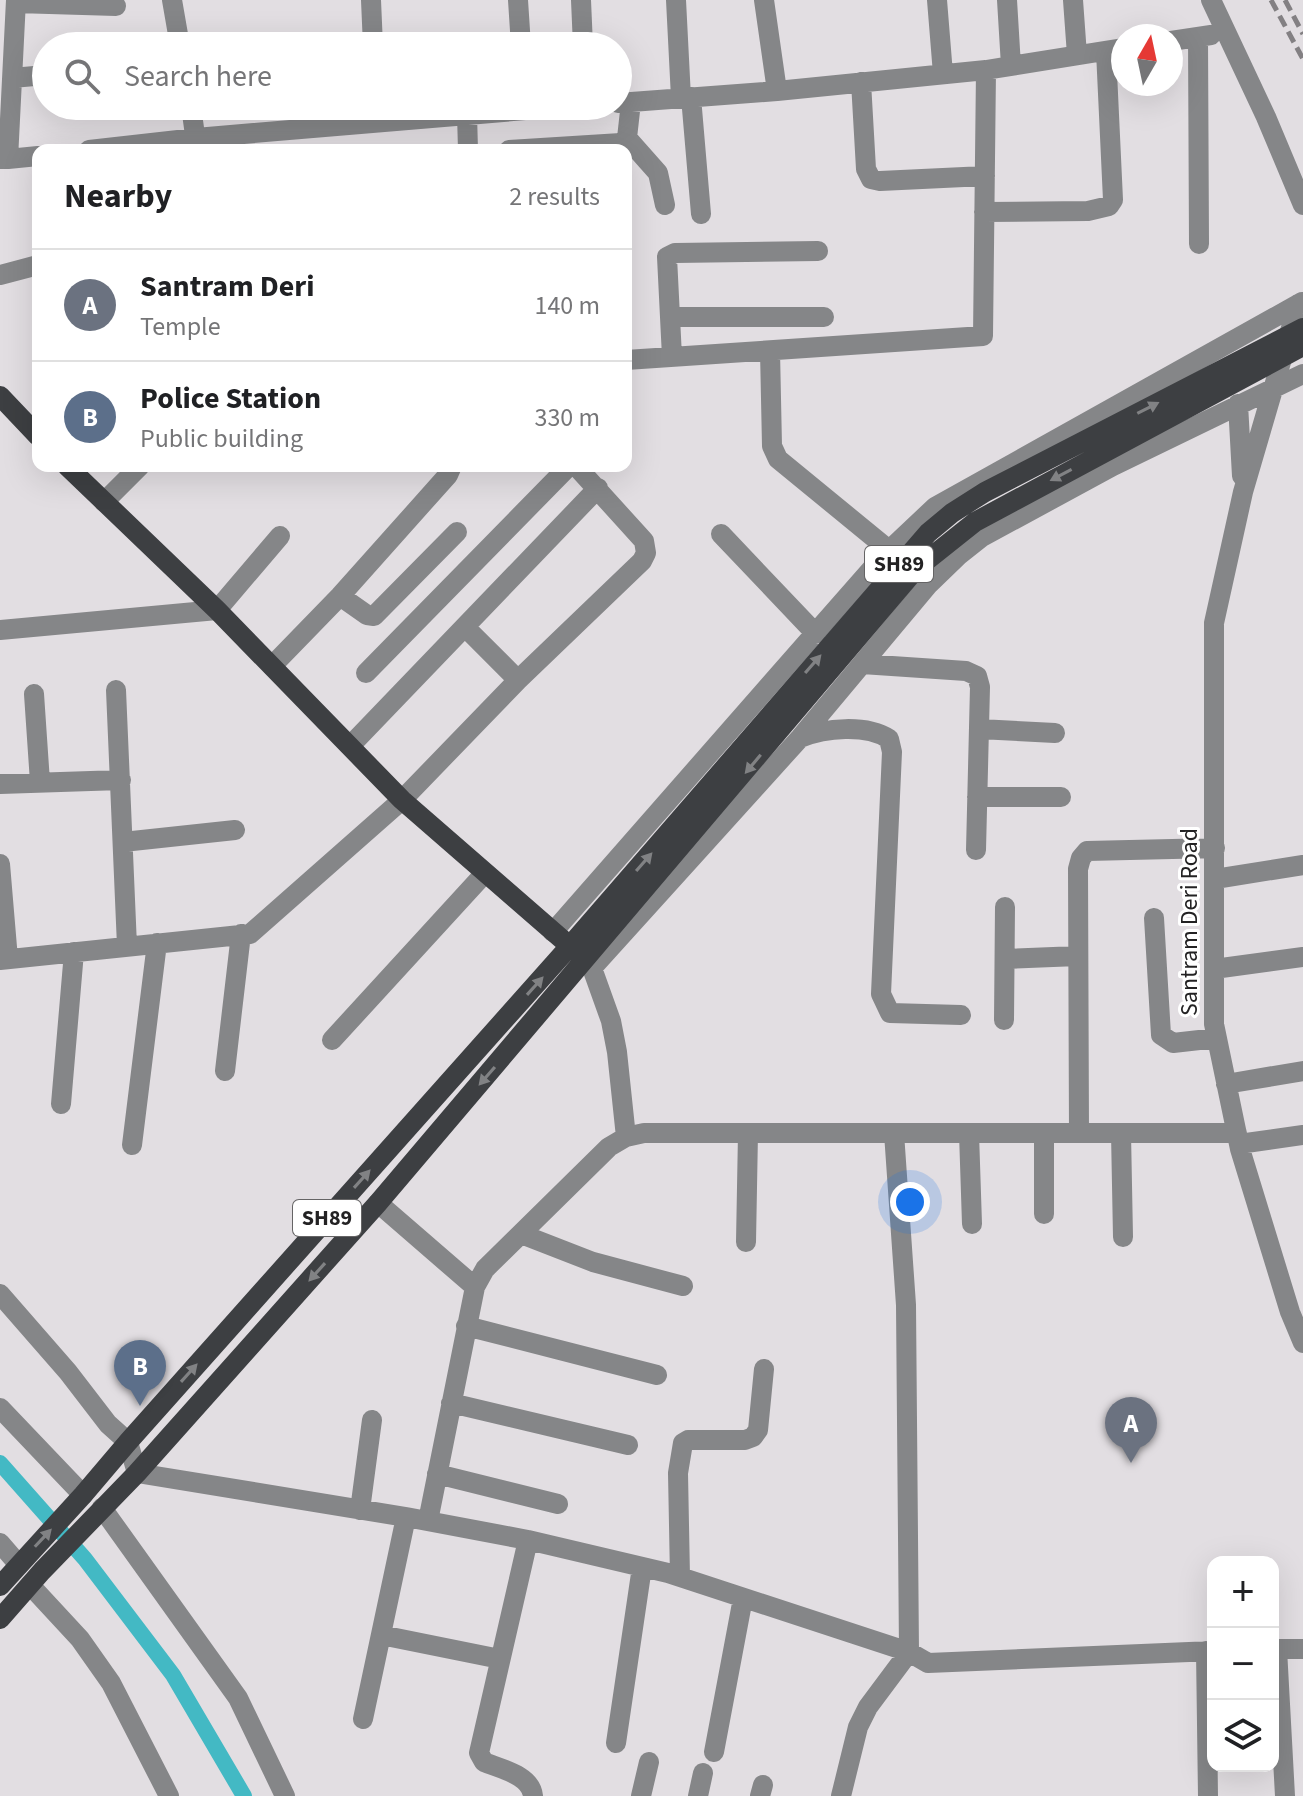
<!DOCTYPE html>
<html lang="en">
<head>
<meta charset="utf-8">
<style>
	body { margin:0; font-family:"Source Sans 3",sans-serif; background:#f6f6f6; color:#202124 }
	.controls { position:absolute; right:24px; bottom:24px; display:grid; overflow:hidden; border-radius:16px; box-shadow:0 8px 32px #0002 }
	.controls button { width:72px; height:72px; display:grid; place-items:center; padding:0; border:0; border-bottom:2px solid #e0e0e0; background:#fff; color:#202124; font:40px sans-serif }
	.compass { position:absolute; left:1111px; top:24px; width:72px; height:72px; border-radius:50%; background:#fff; box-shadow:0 8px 32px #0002; rotate:9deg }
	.you { position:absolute; left:910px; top:1202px; width:28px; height:28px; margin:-20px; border:6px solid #fff; border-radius:50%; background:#1a73e8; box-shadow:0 0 0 12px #1a73e833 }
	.badge { display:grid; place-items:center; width:52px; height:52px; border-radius:50%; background:#d93025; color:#fff; font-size:26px; font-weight:700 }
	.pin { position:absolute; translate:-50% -66px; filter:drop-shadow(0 2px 4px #0008) }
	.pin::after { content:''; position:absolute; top:42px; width:28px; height:24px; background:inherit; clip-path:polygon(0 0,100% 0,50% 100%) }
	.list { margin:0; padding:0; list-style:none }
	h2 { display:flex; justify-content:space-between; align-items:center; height:104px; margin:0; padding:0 32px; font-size:34px }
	h2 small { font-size:26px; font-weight:400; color:#757577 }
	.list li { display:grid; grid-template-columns:52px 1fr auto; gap:24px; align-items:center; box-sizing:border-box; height:112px; padding:0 32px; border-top:2px solid #e0e0e0 }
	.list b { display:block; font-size:30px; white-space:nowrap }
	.list p { margin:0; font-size:26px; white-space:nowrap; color:#757577 }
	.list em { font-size:26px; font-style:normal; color:#757577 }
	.icon { flex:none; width:44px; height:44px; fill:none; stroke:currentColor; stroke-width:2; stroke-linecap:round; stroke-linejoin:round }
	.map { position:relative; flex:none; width:1303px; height:1796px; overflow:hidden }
	.search { position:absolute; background:#fff; box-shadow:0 8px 32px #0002; left:32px; top:32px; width:600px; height:88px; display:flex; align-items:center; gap:20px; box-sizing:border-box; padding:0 28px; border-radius:44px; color:#757577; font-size:30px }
	.panel { position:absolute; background:#fff; box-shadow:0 8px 32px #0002; left:32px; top:144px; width:600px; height:328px; border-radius:16px }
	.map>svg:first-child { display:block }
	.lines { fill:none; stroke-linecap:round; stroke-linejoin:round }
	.canal { stroke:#43b9c4; stroke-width:16 }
	.minor { stroke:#858688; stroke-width:20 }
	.major { stroke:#3d3f42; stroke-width:20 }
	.rail { stroke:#838083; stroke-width:5; stroke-dasharray:12 6; stroke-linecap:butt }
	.oneway { fill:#818284 }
	.labels { text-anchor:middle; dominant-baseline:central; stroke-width:6; stroke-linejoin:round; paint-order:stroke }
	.shield { fill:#fff; stroke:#656465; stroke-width:2 }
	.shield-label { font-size:22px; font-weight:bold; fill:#232223 }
	.street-label { font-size:24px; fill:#232223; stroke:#fff }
</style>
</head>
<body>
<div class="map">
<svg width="1303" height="1796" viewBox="0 0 1303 1796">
	<rect width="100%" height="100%" fill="#e2dee2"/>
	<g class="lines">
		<path class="canal" d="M0 1463 85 1559 173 1675 244 1796"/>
		<path class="minor" d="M172 0 180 46
			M371 0 373 46
			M518 0 521 46
			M581 0 583 46
			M676 0 681 98
			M764 0 777 91
			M937 0 943 74
			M1007 0 1011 66
			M1073 0 1077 55
			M1211 0 1266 117 1303 205
			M16 3 116 6
			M1198 37 1199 244
			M1171 41 1211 35
			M12 78 46 75
			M861 82 866 169 871 179 880 181 985 176
			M691 97 701 214
			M618 103 777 91 986 70 1123 48
			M191 106 197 150
			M467 114 468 150
			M627 138 658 173 665 205
			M89 150 196 138 573 106
			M509 150 621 143 627 138 631 102
			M0 159H8L16 0
			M8 159 38 156
			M984 212 1088 211 1109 206 1113 200 1106 51
			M0 275 38 265
			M1298 304 1243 492 1214 623V1024L1240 1149 1290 1312 1303 1343
			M670 317H824
			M770 351 772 446 778 459 889 550
			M672 357 667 257 675 253 818 251
			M626 360 983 336 986 70
			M1238 404 1242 476
			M104 502 140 466
			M721 534 816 634
			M340 596 367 615 374 616 457 532
			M465 627 518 680
			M0 630 217 610 280 536
			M862 664 966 671 977 676 980 687 976 850
			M272 666 340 596 448 475 452 466
			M366 673 569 466
			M116 690 127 946
			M34 694 40 782
			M979 729 1055 733
			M800 738C825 728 866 724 889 739L892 752 881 994 890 1013 961 1015
			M350 746 598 488
			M0 784 121 780
			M977 797H1061
			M123 842 235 830
			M0 864 8 959
			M1215 879 1303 865
			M1154 918 1161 1035 1173 1043 1217 1038
			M553 932 882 557 935 507 1302 302
			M1005 959 1078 956
			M0 960 250 934 402 800 518 680 642 561 646 553 644 541 576 466
			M586 961 592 968 800 738 928 585 958 556 982 537 1113 466 1303 374
			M592 968 611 1021 617 1052 626 1137
			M1214 969 1303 957
			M1004 1020 1005 907
			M332 1040 485 873
			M225 1071 241 934
			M1226 1084 1303 1071
			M61 1104 74 952
			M969 1133 972 1224
			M1079 1133 1078 869 1081 858 1087 851 1215 848
			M1121 1133 1123 1237
			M1239 1144 1303 1135
			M132 1145 157 943
			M378 1203 475 1287
			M1044 1214V1133
			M521 1234 593 1262 683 1286
			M746 1242 748 1133
			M0 1294 68 1372 108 1424 128 1442 137 1473 406 1517 528 1540 668 1573 909 1652 928 1663 1213 1651
			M466 1326 657 1375
			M451 1403 628 1445
			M0 1408 83 1495
			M437 1474 558 1504
			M102 1508 238 1698 285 1796
			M360 1510 372 1420
			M428 1521 475 1287 485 1269 609 1147 626 1137 644 1133H1237
			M528 1540 479 1753 484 1762C501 1769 531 1775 533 1796
			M0 1543 19 1565
			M680 1577 678 1473 683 1443 688 1440H745L753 1437 758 1430 764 1369
			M30 1585 80 1639 111 1683 169 1796
			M381 1635 500 1659
			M1273 1649H1303
			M1277 1649 1285 1796
			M1206 1651 1208 1796
			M363 1719 406 1517
			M616 1743 642 1567
			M714 1752 743 1598
			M641 1796 649 1762
			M698 1796 703 1773
			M760 1796 763 1785
			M841 1796 858 1727 868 1707 909 1652 906 1305 894 1133"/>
		<path class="major" d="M0 396 38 436
			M67 466 217 610 402 800 579 954
			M0 1586 83 1495 128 1442 570 946 928 533 952 513 985 492 1303 328
			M0 1619 42 1571 137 1473 378 1203 916 569 975 522 1303 346"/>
		<path class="rail" d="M1271 0 1303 59
			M1285 0 1303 34"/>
	</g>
	<defs><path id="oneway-solid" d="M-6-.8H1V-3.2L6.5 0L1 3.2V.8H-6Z" transform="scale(2)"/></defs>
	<g class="oneway">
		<use href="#oneway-solid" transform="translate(1148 408) rotate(-27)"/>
		<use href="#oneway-solid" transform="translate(1061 475) rotate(152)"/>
		<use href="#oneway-solid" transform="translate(813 664) rotate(-49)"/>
		<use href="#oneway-solid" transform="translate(753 764) rotate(130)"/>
		<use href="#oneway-solid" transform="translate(644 862) rotate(-49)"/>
		<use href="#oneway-solid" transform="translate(535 986) rotate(-48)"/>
		<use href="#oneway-solid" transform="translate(487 1076) rotate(131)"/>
		<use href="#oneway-solid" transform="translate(362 1179) rotate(-48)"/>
		<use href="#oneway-solid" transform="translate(317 1272) rotate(132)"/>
		<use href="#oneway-solid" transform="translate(189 1373) rotate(-48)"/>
		<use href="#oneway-solid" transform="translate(43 1538) rotate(-47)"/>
	</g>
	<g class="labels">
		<g class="shield">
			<rect x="865" y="546" width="68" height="36" rx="6"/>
			<rect x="293" y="1200" width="68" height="36" rx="6"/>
		</g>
		<g class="shield-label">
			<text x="899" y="564">SH89</text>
			<text x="327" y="1218">SH89</text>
		</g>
		<g class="street-label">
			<text transform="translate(1189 922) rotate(-90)">Santram Deri Road</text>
		</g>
	</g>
</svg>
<div class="controls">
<button>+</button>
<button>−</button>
<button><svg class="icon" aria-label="layers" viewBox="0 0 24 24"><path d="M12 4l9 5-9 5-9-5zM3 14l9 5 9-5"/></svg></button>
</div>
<svg class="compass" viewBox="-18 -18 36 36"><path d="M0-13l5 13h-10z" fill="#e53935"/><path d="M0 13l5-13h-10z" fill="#757577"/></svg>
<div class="you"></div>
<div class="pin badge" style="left:1131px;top:1463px;background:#6b7280">A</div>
<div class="pin badge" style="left:140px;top:1406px;background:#5c6f8a">B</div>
<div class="search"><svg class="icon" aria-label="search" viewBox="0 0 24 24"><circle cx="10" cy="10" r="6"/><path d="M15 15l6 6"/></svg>Search here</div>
<section class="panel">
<h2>Nearby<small>2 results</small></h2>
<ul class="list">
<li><span class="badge" style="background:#6b7280">A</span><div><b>Santram Deri</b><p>Temple</p></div><em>140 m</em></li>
<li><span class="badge" style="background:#5c6f8a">B</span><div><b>Police Station</b><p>Public building</p></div><em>330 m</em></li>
</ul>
</section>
</div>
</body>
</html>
